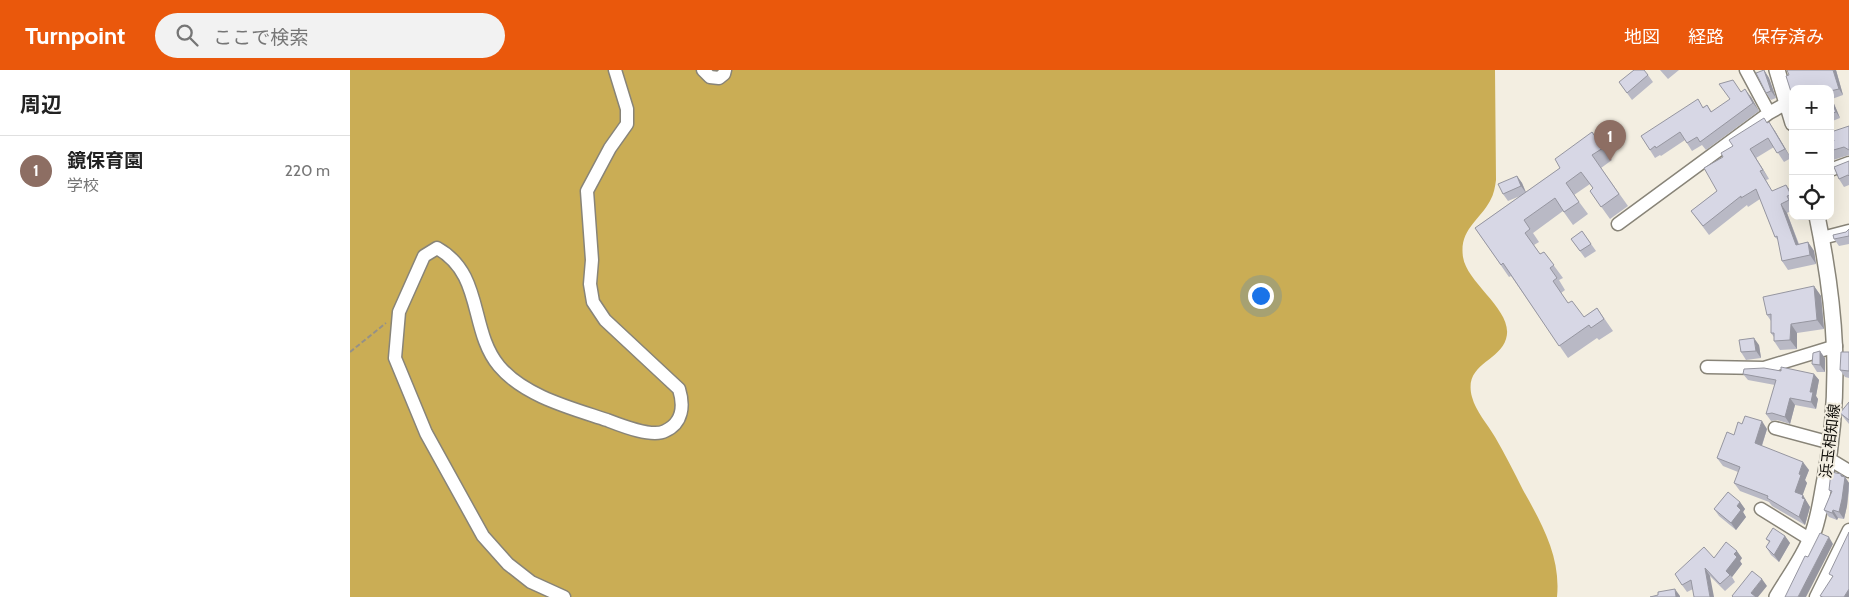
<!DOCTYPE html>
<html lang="ja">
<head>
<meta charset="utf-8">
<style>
	body { margin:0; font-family:Cabin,"Noto Sans JP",sans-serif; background:#f2f2f2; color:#222 }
	.controls { position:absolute; right:15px; top:15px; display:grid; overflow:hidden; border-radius:10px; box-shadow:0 5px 20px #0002 }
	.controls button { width:45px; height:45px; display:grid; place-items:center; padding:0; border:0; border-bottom:1px solid #e0e0e0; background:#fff; color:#222; font:25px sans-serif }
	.you { position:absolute; left:910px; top:225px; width:18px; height:18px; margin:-12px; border:4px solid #fff; border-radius:50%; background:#1a73e8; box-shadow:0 0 0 8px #1a73e833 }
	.badge { display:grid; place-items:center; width:32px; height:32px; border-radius:50%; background:#ea580c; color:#fff; font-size:16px; font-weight:700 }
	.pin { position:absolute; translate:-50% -41px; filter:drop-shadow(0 1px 2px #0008) }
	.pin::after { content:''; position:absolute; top:26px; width:18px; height:15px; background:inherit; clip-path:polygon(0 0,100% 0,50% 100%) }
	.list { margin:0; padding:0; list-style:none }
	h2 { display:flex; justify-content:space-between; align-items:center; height:65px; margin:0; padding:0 20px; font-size:21px }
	h2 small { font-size:16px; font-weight:400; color:#767676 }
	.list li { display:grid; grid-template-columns:32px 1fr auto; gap:15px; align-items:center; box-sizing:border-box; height:70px; padding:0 20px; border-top:1px solid #e0e0e0 }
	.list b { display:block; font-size:19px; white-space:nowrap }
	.list p { margin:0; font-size:16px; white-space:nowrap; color:#767676 }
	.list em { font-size:16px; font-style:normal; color:#767676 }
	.icon { flex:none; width:28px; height:28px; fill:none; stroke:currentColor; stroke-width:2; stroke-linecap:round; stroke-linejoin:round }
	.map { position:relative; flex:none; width:1499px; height:527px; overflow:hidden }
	header { display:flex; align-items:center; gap:30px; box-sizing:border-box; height:70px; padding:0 25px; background:#ea580c; color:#fff }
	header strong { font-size:24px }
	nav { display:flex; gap:28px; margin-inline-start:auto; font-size:18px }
	.search { width:350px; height:45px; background:#f2f2f2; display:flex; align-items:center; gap:12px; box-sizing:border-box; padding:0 18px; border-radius:28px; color:#767676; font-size:19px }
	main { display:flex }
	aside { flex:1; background:#fff }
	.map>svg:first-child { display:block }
	.forest { fill:#caad55 }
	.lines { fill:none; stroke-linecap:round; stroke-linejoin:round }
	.minor-casing { stroke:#888478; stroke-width:15 }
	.major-casing { stroke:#888478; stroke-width:18 }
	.path { stroke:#959188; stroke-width:2; stroke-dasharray:5 2.5; stroke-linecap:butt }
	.minor { stroke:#fff; stroke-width:12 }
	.major { stroke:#fff; stroke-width:15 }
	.wall { fill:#b9b9c5 }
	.shaded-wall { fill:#9696a0 }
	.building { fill:#d7d7e5; stroke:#9696a0 }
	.labels { text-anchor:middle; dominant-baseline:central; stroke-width:4; stroke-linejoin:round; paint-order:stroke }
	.street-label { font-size:15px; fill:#110f0b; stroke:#f3eee1 }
</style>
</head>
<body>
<header>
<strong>Turnpoint</strong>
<div class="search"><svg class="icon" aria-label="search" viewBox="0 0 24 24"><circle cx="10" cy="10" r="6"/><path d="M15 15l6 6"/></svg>ここで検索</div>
<nav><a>地図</a><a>経路</a><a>保存済み</a></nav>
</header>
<main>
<aside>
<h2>周辺<small></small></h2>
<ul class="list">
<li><span class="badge" style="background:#8d6e63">1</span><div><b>鏡保育園</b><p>学校</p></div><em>220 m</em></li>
</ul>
</aside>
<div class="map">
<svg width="1499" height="527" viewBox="0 0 1499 527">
	<rect width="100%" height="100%" fill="#f3eee1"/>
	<path class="forest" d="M0 0H1145L1146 110C1145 117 1144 124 1140 131 1129 151 1109 160 1113 187 1117 214 1165 241 1156 269 1149 292 1113 294 1122 327 1126 342 1137 353 1145 367 1155 384 1164 402 1173 420 1192 454 1211 487 1207 527H0Z"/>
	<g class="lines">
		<g class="minor-casing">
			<path id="minor" d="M353 0 360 7 369 8 374 4 375 0
				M1396 0 1419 43
				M1480 100 1499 93
				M1268 154 1419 43 1437 33
				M1472 168 1499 161
				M1357 297 1414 298 1486 276
				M1425 358 1481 373
				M1479 389 1499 401
				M1411 439 1461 470
				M214 527 181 512 158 494 133 466 76 363 45 288 49 242 74 186 87 178C134 204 119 260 149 296 174 326 221 338 257 350 270 355 302 368 315 361 333 353 334 335 329 319L255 250 243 232 240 214 242 190 237 121 260 78 277 54V39L265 0
				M1466 527 1499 460"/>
		</g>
		<g class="major-casing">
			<path id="major" d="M1427 0 1443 53
				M1427 527C1438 508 1453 489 1461 468 1469 450 1471 429 1475 409 1492 316 1486 238 1467 146"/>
		</g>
		<path class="path" d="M0 282 36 253"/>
		<use href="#minor" class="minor"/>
		<use href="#major" class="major"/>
	</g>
	<path class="wall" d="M1310 0H1329L1318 9Z
		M1414 0 1419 8 1426 28 1421 30 1416 23Z
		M1486 0 1493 25 1482 29 1490 48 1480 52V19Z
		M1298 5 1303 12 1282 30 1269 12Z
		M1391 22 1401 27 1409 41 1356 80 1352 75 1342 81 1335 70 1311 86 1310 85 1305 88 1291 66 1357 35 1362 42Z
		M1417 53 1425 61 1441 88 1434 92 1424 77 1406 88 1419 109 1416 110 1422 121 1443 124V140L1437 143 1449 174 1458 172 1464 181 1466 194 1438 200 1432 191 1428 170 1425 167 1410 129 1398 137 1397 135 1359 165 1341 141 1367 121 1373 87 1383 76Z
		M1499 56V85L1483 90 1480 86V81L1484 71Z
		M1242 62 1262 90 1251 98 1278 136 1260 149 1240 121 1243 119 1240 114 1224 125 1238 144 1223 155 1213 141 1183 163 1189 172 1184 175 1190 184 1194 182 1213 208 1209 210 1215 220 1211 223 1218 233 1234 247 1247 238 1263 261 1249 270 1247 268 1218 288 1161 206 1159 207 1125 158 1170 126 1158 131 1153 124 1167 106 1172 113 1176 122 1210 98Z
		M1499 91V115L1494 117 1489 109Z
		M1499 159V174L1489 176 1484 169 1496 162Z
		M1232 161 1246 181 1235 188 1221 169Z
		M1464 216 1471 226 1474 259 1447 263V279L1430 280 1424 271V267L1421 263V251L1417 245Z
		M1409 275 1411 288 1396 290 1391 282Z
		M1499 282V308L1495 307 1490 300Z
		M1475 288V302H1467L1462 294Z
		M1431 301 1464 304 1469 310 1466 326 1468 329 1466 339 1445 335 1440 354 1427 350 1421 351 1416 344 1425 315 1398 310 1393 304Z
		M1499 332V354L1490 343Z
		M1417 359 1412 376 1459 400 1455 410 1457 413 1452 425 1460 437 1455 455 1422 436 1419 432 1390 421 1384 413 1388 402 1373 396 1367 388 1384 365Z
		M1491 404 1493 406 1495 407 1499 413V421L1497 436 1494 449 1488 448 1487 450 1479 447 1474 440 1481 423 1479 420Z
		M1390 432 1395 439 1393 442 1396 447 1386 460 1369 446 1364 439Z
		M1435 466 1440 473 1429 492 1421 485 1416 477 1419 472 1416 469Z
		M1364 488H1392L1390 491 1392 494 1382 507 1385 512 1375 521 1360 506 1343 519 1337 522 1332 515Z"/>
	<path class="shaded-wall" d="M1414 0 1419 8 1426 28 1421 21Z
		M1483 0H1486L1493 25 1489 19Z
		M1395 19 1401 27 1409 41 1403 33Z
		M1480 27 1482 29 1490 48 1486 42 1480 29Z
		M1419 52 1425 61 1441 88 1435 79Z
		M1400 79 1406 88 1419 109 1413 100Z
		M1167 106 1172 113 1176 123 1171 116Z
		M1436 115 1443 124V128L1441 125Z
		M1431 134 1437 143 1452 184 1446 175Z
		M1458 172 1464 181 1466 194 1460 185Z
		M1464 216 1471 226 1474 259 1467 250Z
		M1441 254 1447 263V279L1440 270Z
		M1404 268 1409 275 1411 288 1406 281Z
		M1470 281 1475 288V302L1470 295Z
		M1464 304 1469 310 1466 326 1468 329 1466 339 1461 332 1460 322Z
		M1440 328 1445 335 1440 354 1435 347Z
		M1412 351 1417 359 1410 381 1405 373Z
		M1453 392 1459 400 1455 410 1457 413 1451 430 1445 422 1449 404Z
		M1491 404 1495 408V407L1499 413 1497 436 1494 449 1489 442Z
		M1453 425 1460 437 1455 455 1449 447 1452 428Z
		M1390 432 1395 439 1393 442 1396 447 1386 460 1381 453 1387 436Z
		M1483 440 1488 448 1487 450 1482 443Z
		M1435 466 1440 473 1429 492 1424 485Z
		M1479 467 1483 474 1456 527H1448Z
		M1387 481 1392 488 1390 491 1392 494 1382 507 1376 501 1384 484Z
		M1355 498 1360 506 1364 527H1360Z
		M1412 509 1417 516 1408 527H1404L1401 523Z
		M1325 519 1330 526V527H1326Z
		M1499 519V527H1494Z"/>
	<path class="building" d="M1284 0H1294L1298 5 1277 23 1269 12Z
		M1414 0 1421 21 1416 23 1406 3Z
		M1437 0H1483L1489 19 1480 21V19H1443V28L1436 6 1439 5Z
		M1383 10 1391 22 1395 19 1403 33 1350 72 1347 67 1337 73 1330 62 1306 78 1305 76 1300 80 1291 66 1348 29 1353 38 1357 35 1361 42 1380 29 1369 14Z
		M1480 29 1486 42 1480 44Z
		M1414 48 1417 53 1419 52 1435 79 1427 83 1418 68 1400 79 1413 100 1410 101 1422 121 1436 115 1441 125 1437 126 1439 130 1431 134 1446 175 1458 172 1460 185 1432 191 1427 166 1425 167 1406 119 1391 128V126L1353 156 1341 141 1367 121 1354 98 1373 87 1371 83 1383 76 1379 70Z
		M1499 56V80L1494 77 1480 81V73L1484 71 1481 62Z
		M1242 62 1253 78 1242 85 1269 124 1251 137 1240 121 1243 118 1231 102 1216 113 1229 132 1214 142 1205 128 1174 150 1180 159 1175 163 1190 184 1194 182 1204 195 1200 198 1207 208 1203 211 1218 233 1222 231 1234 247 1247 238 1254 249 1241 258 1239 255 1209 276 1153 193 1151 195 1125 158 1210 98 1205 89Z
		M1499 91V106L1498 105 1489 109 1484 97Z
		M1167 106 1171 116 1153 124 1148 114Z
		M1499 159V166L1484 169 1483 165 1496 162Z
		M1232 161 1241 174 1230 181 1221 169Z
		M1464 216 1467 250 1441 254 1440 270 1424 271V263H1421V244L1417 245 1413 227Z
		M1404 268 1406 281 1391 282 1389 270Z
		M1470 281V295L1462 294 1463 283Z
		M1491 282H1499V301L1490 300Z
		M1431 297 1464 304 1460 322H1463L1461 332 1440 328 1435 347 1422 343 1416 344 1426 310 1393 304 1394 299 1414 298 1431 301Z
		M1499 332V350L1490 343Z
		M1395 346 1412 351 1405 373 1453 392 1449 404 1451 405 1445 422 1453 425 1452 428 1455 429 1449 447 1417 428 1418 426 1384 413 1390 397 1367 388 1377 362 1384 365 1388 352 1392 354Z
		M1481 402 1491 404V406L1495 407 1492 429 1489 442 1483 440 1482 443 1474 440 1482 421 1479 420Z
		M1378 422 1390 432 1387 436 1391 440 1381 453 1364 439Z
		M1423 458 1435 466 1424 485 1416 477 1420 471 1416 469Z
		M1499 462V519L1494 527H1473L1470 526 1483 506 1479 504Z
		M1470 463 1479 467 1448 527H1435L1455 486 1458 487Z
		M1376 472 1387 481 1384 484 1387 487 1376 501 1380 505 1370 514 1355 498 1360 527H1344L1341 510 1332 515 1325 504 1354 477 1364 488Z
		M1402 501 1412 509 1401 523 1406 527H1383L1382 526Z
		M1325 519 1326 527H1300L1308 525V522Z"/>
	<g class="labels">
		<g class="street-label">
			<text transform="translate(1480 371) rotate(-83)">浜玉相知線</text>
		</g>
	</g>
</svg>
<div class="controls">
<button>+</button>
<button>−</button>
<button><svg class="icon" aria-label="locate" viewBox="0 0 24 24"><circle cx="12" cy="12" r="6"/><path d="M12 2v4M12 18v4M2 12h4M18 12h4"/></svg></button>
</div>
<div class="you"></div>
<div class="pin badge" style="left:1260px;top:91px;background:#8d6e63">1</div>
</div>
</main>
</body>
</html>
